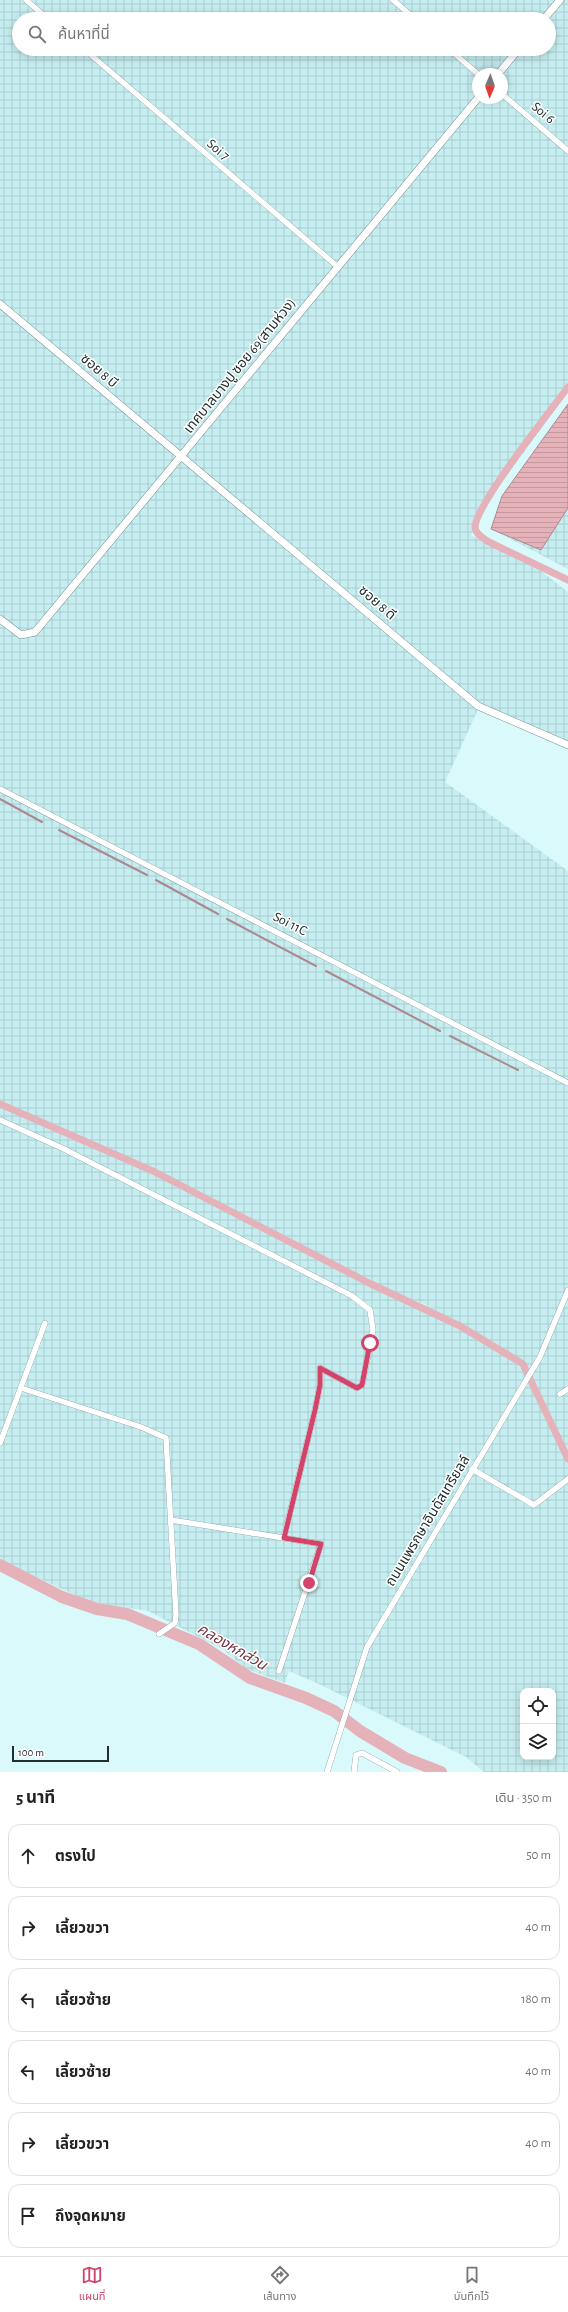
<!DOCTYPE html>
<html lang="th">
<head>
<meta charset="utf-8">
<style>
	body { margin:0; font-family:"Alegreya Sans","Noto Sans Thai",sans-serif; background:#f2f2f2; color:#222 }
	.controls { position:absolute; right:12px; bottom:12px; display:grid; overflow:hidden; border-radius:8px; box-shadow:0 2px 10px #0003 }
	.controls button { width:36px; height:36px; display:grid; place-items:center; padding:0; border:0; border-bottom:1px solid #e0e0e0; background:#fff; color:#222; font:20px sans-serif }
	.compass { position:absolute; left:472px; top:68px; width:36px; height:36px; border-radius:50%; background:#fff; box-shadow:0 2px 10px #0003; rotate:182deg }
	.scale { position:absolute; left:12px; bottom:10px; width:97px; box-sizing:border-box; padding-left:4px; border:2px solid #222e2f; border-top:0; font-size:11px; line-height:14px; white-space:nowrap; color:#222e2f; -webkit-text-stroke:3px #fff; paint-order:stroke }
	.stop { position:absolute; width:12px; height:12px; margin:-9px; border:3px solid #d3446a; border-radius:50%; background:#fff }
	.stop.end { background:#d3446a; border-color:#fff; box-shadow:0 1px 4px #0008 }
	.list { margin:0; padding:0; list-style:none }
	h2 { display:flex; justify-content:space-between; align-items:center; height:52px; margin:0; padding:0 16px; font-size:17px }
	h2 small { font-size:13px; font-weight:400; color:#767676 }
	.list li { display:grid; grid-template-columns:26px 1fr auto; gap:12px; align-items:center; box-sizing:border-box; height:64px; margin:0 8px 8px; padding:0 8px; border:1px solid #e0e0e0; border-radius:12px }
	.list b { display:block; font-size:15px; white-space:nowrap }
	.list em { font-size:13px; font-style:normal; color:#767676 }
	.icon { flex:none; width:22px; height:22px; fill:none; stroke:currentColor; stroke-width:2; stroke-linecap:round; stroke-linejoin:round }
	.map { position:relative; flex:none; width:568px; height:1772px; overflow:hidden }
	.search { position:absolute; background:#fff; box-shadow:0 2px 10px #0003; left:12px; right:12px; top:12px; height:44px; display:flex; align-items:center; gap:10px; box-sizing:border-box; padding:0 14px; border-radius:22px; color:#767676; font-size:15px }
	.sheet { height:484px; background:#fff }
	nav { display:flex; justify-content:space-around; align-items:center; box-sizing:border-box; height:56px; border-top:1px solid #e0e0e0; background:#fff; font-size:11px; color:#767676 }
	nav a { display:grid; justify-items:center; gap:2px }
	nav .on { color:#d3446a }
	.map>svg:first-child { display:block }
	.industrial { fill:url(#industrial-grid); fill-rule:evenodd }
	.water { fill:url(#water-rules); stroke:#aa8a90 }
	.lines { fill:none; stroke-linecap:round; stroke-linejoin:round }
	.stream { stroke:#aa8a90; stroke-width:2 }
	.canal { stroke:#e5b2ba; stroke-width:7 }
	.river { stroke:#e5b2ba; stroke-width:12 }
	.minor-casing { stroke:#759194; stroke-width:6 }
	.tertiary-casing { stroke:#759194; stroke-width:8 }
	.minor { stroke:#fff; stroke-width:5.5 }
	.tertiary { stroke:#fff; stroke-width:7 }
	.route { stroke:#d3446a; stroke-width:5 }
	.labels { text-anchor:middle; dominant-baseline:central; stroke-width:3; stroke-linejoin:round; paint-order:stroke }
	.street-label { font-size:14px; fill:#222e2f; stroke:#fff }
	.water-label { font-size:15px; font-style:italic; fill:#743442; stroke:#fff }
</style>
</head>
<body>
<div class="map">
<svg width="568" height="1772" viewBox="0 0 568 1772">
	<defs>
		<pattern id="industrial-grid" width="8" height="8" patternUnits="userSpaceOnUse"><rect width="8" height="8" fill="#c6eef1"/><path d="M0 4h8M4 0v8" fill="none" stroke="#aacccf"/></pattern>
		<pattern id="water-rules" width="6" height="5" patternUnits="userSpaceOnUse"><rect width="6" height="5" fill="#e5b2ba"/><path d="M0 2.5h6" fill="none" stroke="#c499a0"/></pattern>
	</defs>
	<rect width="100%" height="100%" fill="#d9f9fb"/>
	<path class="industrial" d="M0 0H568V392L497 489 471 535 536 567 568 592V742L480 705 445 782 568 871V1772H484L466 1757 321 1685 289 1671 285 1683 246 1669 224 1650 148 1611 90 1602 0 1560ZM19 19H549V49H19ZM478 74H502V98H478ZM394 1293 443 1311 394 1295ZM523 1691H553V1757H523Z
		M568 404V569L491 529Z"/>
	<path class="water" d="M568 404V508L541 550 491 529 502 496Z"/>
	<g class="lines">
		<path class="stream" d="M0 799 42 822
			M59 830 147 875
			M156 880 218 914
			M227 919 316 966
			M326 971 440 1031
			M450 1036 518 1070"/>
		<path class="canal" d="M568 387C552 409 474 506 475 528 476 534 482 537 487 541L568 580
			M0 1104 155 1172 369 1283 460 1326 523 1364 568 1459"/>
		<path class="river" d="M0 1565 62 1597 97 1609 127 1614 199 1644 250 1678 306 1698 334 1711 360 1731 405 1758 441 1772"/>
		<g class="minor-casing">
			<path id="minor" d="M26 0 48 19
				M393 0 415 19
				M84 49 338 267
				M449 49 478 74
				M502 94 568 151
				M0 789 568 1083
				M0 1120 62 1148 311 1275 352 1296 370 1310 373 1330 362 1385 357 1388 320 1368V1385L315 1410 284 1537
				M21 1388 141 1427 166 1438 176 1615 175 1623 159 1634
				M560 1394 568 1389
				M0 1443 45 1323
				M472 1469 534 1505 568 1479
				M171 1520 321 1544 279 1671
				M327 1772 367 1647 540 1357 568 1290
				M354 1772 356 1755 362 1753 397 1772"/>
		</g>
		<g class="tertiary-casing">
			<path id="tertiary" d="M544 19 560 0
				M498 74 519 49
				M0 304 478 706 568 745
				M0 619 21 635 35 632 478 98"/>
		</g>
		<use href="#minor" class="minor"/>
		<use href="#tertiary" class="tertiary"/>
	</g>
	<g class="lines">
		<path class="route" d="M309 1583 321 1544 284 1538 315 1410 320 1385V1368L357 1388 362 1385 370 1343"/>
	</g>
	<g class="labels">
		<g class="street-label">
			<text transform="translate(543 113) rotate(40)">Soi 6</text>
			<text transform="translate(218 150) rotate(40)">Soi 7</text>
			<text transform="translate(240 366) rotate(-51)">เทศบาลบางปู ซอย 69(สามห่วง)</text>
			<text transform="translate(99 371) rotate(41)">ซอย 8 บี</text>
			<text transform="translate(377 603) rotate(41)">ซอย 8 ดี</text>
			<text transform="translate(290 924) rotate(27)">Soi 11C</text>
			<text transform="translate(428 1521) rotate(-59)">ถนนแพรกษาอินดัสเทรียลล์</text>
		</g>
		<g class="water-label">
			<text transform="translate(232 1647) rotate(30)">คลองหกส่วน</text>
		</g>
	</g>
</svg>
<div class="controls">
<button><svg class="icon" aria-label="locate" viewBox="0 0 24 24"><circle cx="12" cy="12" r="6"/><path d="M12 2v4M12 18v4M2 12h4M18 12h4"/></svg></button>
<button><svg class="icon" aria-label="layers" viewBox="0 0 24 24"><path d="M12 4l9 5-9 5-9-5zM3 14l9 5 9-5"/></svg></button>
</div>
<svg class="compass" viewBox="-18 -18 36 36"><path d="M0-13l5 13h-10z" fill="#e53935"/><path d="M0 13l5-13h-10z" fill="#767676"/></svg>
<div class="scale">100 m</div>
<div class="stop" style="left:370px;top:1343px"></div>
<div class="stop end" style="left:309px;top:1583px"></div>
<div class="search"><svg class="icon" aria-label="search" viewBox="0 0 24 24"><circle cx="10" cy="10" r="6"/><path d="M15 15l6 6"/></svg>ค้นหาที่นี่</div>
</div>
<section class="sheet">
<h2>5 นาที<small>เดิน · 350 m</small></h2>
<ul class="list">
<li><svg class="icon" aria-label="ahead" viewBox="0 0 24 24"><path d="M12 20V5M6 11l6-6 6 6"/></svg><div><b>ตรงไป</b></div><em>50 m</em></li>
<li><svg class="icon" aria-label="right" viewBox="0 0 24 24"><path d="M7 20v-9h11M14 6l5 5-5 5"/></svg><div><b>เลี้ยวขวา</b></div><em>40 m</em></li>
<li><svg class="icon" aria-label="left" viewBox="0 0 24 24"><path d="M17 20v-9H6M10 6l-5 5 5 5"/></svg><div><b>เลี้ยวซ้าย</b></div><em>180 m</em></li>
<li><svg class="icon" aria-label="left" viewBox="0 0 24 24"><path d="M17 20v-9H6M10 6l-5 5 5 5"/></svg><div><b>เลี้ยวซ้าย</b></div><em>40 m</em></li>
<li><svg class="icon" aria-label="right" viewBox="0 0 24 24"><path d="M7 20v-9h11M14 6l5 5-5 5"/></svg><div><b>เลี้ยวขวา</b></div><em>40 m</em></li>
<li><svg class="icon" aria-label="arrive" viewBox="0 0 24 24"><path d="M6 21V4h12l-3 4 3 4H6"/></svg><div><b>ถึงจุดหมาย</b></div></li>
</ul>
</section>
<nav>
<a class="on"><svg class="icon" aria-label="map" viewBox="0 0 24 24"><path d="M3 6l6-2 6 2 6-2v14l-6 2-6-2-6 2zM9 4v14M15 6v14"/></svg>แผนที่</a>
<a><svg class="icon" aria-label="directions" viewBox="0 0 24 24"><path d="M12 3l9 9-9 9-9-9zM9 14v-3h6M13 9l2 2-2 2"/></svg>เส้นทาง</a>
<a><svg class="icon" aria-label="saved" viewBox="0 0 24 24"><path d="M7 4h10v16l-5-4-5 4z"/></svg>บันทึกไว้</a>
</nav>
</body>
</html>
